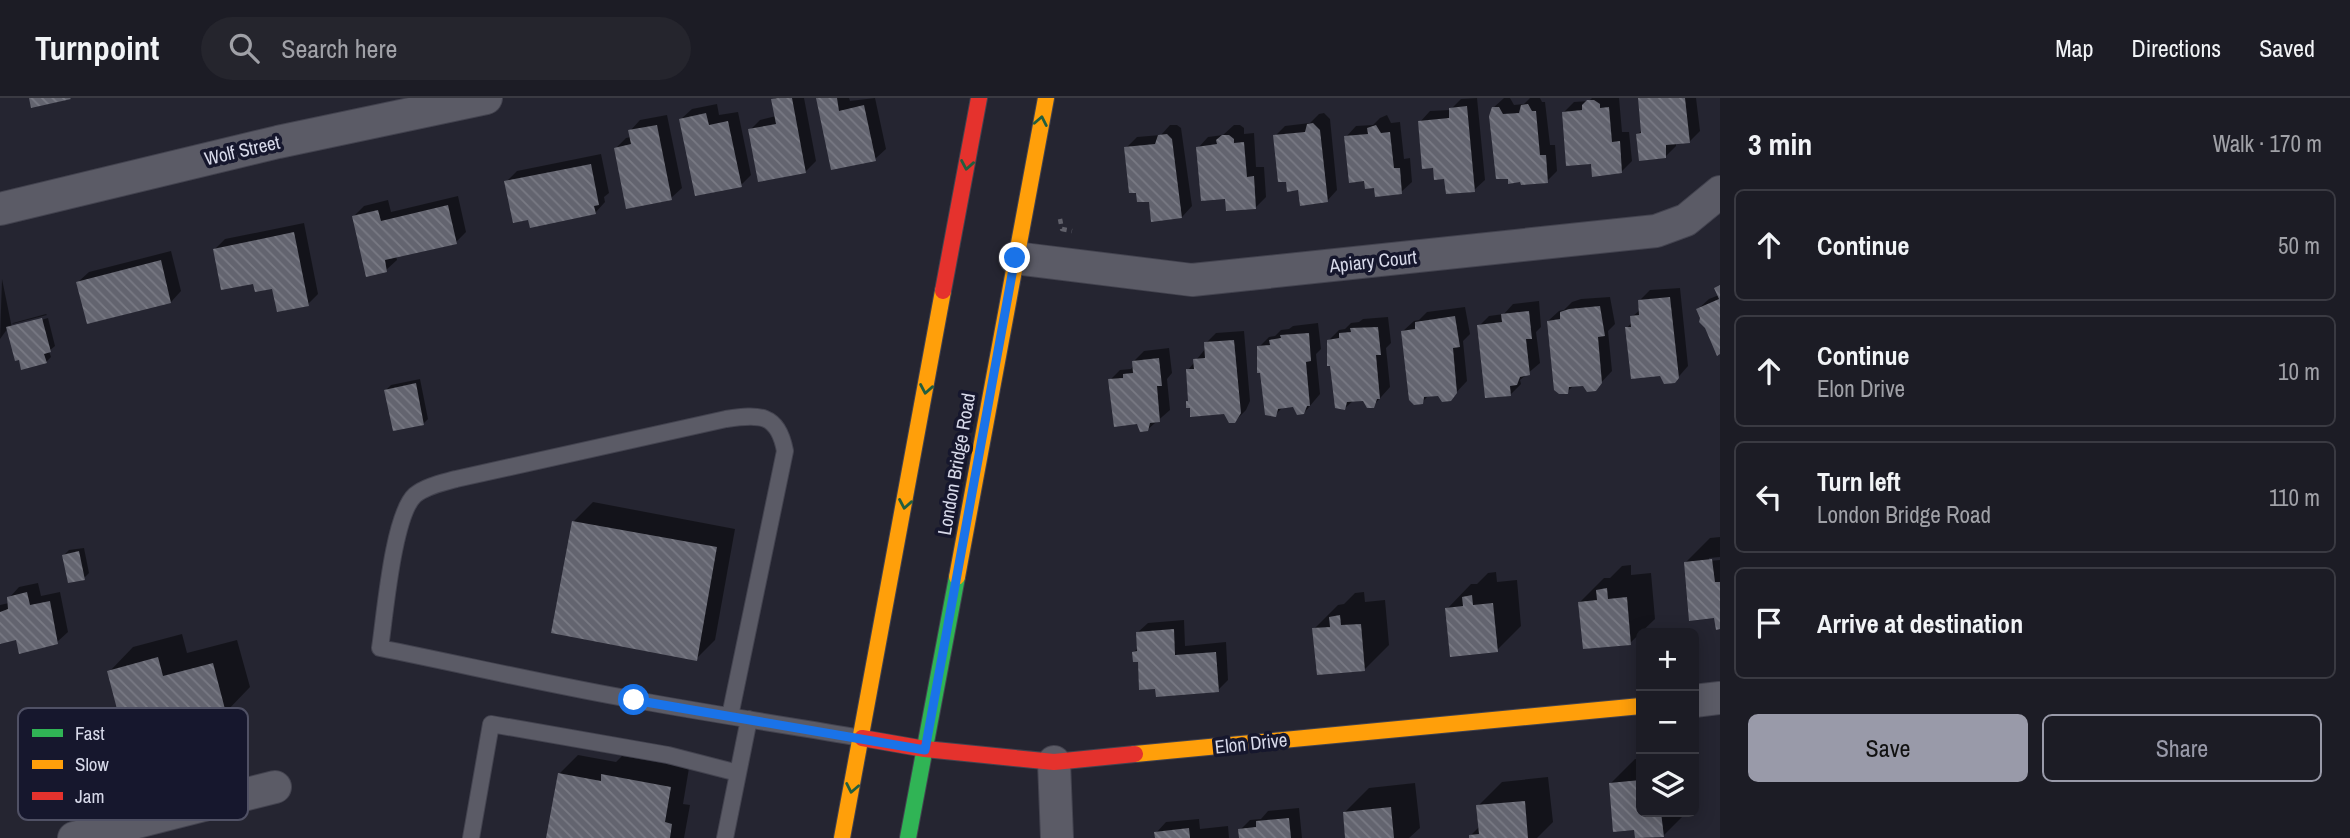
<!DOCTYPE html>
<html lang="en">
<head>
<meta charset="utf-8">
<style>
	body { margin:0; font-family:"Archivo Narrow",sans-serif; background:#25252d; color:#f1f3f6 }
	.controls { position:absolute; right:21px; bottom:21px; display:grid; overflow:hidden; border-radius:10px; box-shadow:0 4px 18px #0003 }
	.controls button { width:63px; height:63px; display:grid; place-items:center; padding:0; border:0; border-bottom:2px solid #3a3a42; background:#1c1c25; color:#f1f3f6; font:35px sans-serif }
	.stop { position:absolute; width:21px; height:21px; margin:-16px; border:5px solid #1a73e8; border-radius:50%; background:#fff }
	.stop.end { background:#1a73e8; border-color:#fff; box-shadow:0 2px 7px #0008 }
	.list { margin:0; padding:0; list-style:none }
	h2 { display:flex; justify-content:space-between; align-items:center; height:91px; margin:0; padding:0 28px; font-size:30px }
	h2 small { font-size:23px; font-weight:400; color:#a0a1a7 }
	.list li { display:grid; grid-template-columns:46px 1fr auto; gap:21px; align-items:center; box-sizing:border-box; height:112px; margin:0 14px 14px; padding:0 14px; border:2px solid #3a3a42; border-radius:10px }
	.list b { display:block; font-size:26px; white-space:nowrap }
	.list p { margin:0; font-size:23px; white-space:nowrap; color:#a0a1a7 }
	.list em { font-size:23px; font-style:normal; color:#a0a1a7 }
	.actions { display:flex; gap:14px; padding:21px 28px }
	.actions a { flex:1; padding:16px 0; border:2px solid #999aa9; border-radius:10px; text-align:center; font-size:24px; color:#999aa9 }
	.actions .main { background:#999aa9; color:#111 }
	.icon { flex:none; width:38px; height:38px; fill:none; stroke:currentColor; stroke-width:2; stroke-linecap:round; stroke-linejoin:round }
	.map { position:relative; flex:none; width:1720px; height:740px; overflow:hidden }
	header { display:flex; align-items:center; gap:42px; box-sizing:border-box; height:98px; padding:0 35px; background:#1c1c25; border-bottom:2px solid #3a3a42 }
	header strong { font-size:33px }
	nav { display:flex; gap:38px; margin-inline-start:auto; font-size:24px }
	.search { width:490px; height:63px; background:#25252d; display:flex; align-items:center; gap:18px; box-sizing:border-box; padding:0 24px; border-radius:38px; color:#a0a1a7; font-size:26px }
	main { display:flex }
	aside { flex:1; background:#1c1c25 }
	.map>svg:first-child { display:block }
	.shadow { fill:#0007 }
	.building { fill:url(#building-back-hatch) }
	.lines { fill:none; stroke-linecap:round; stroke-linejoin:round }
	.lane-casing { stroke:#43434f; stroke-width:18 }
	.street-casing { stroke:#43434f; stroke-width:34 }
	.fast-casing { stroke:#43434f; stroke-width:18 }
	.slow-casing { stroke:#43434f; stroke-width:18 }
	.jam-casing { stroke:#43434f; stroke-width:18 }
	.path { stroke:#60606a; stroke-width:4.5; stroke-dasharray:5 5; stroke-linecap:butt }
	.lane { stroke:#5b5b66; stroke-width:16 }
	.street { stroke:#5b5b66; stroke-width:32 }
	.fast { stroke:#30b455; stroke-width:16 }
	.slow { stroke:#ff9f0a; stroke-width:16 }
	.jam { stroke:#e5322d; stroke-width:16 }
	.oneway { stroke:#225e3f }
	.route { stroke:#1a73e8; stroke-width:9 }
	.labels { text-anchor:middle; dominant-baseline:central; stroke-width:7; stroke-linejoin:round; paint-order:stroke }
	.street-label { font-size:19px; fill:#d7d9e9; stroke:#16172d }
	.key { fill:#16172d; stroke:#505165; stroke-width:2 }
	.key-label { font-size:19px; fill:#d7d9e9 }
</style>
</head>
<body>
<header>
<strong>Turnpoint</strong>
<div class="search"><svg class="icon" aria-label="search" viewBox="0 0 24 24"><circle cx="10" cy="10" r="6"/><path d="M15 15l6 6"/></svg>Search here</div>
<nav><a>Map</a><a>Directions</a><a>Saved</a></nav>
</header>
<main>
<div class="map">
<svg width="1720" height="740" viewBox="0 0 1720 740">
	<defs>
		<pattern id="building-back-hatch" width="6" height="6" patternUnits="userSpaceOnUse" patternTransform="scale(1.75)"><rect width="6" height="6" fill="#63646f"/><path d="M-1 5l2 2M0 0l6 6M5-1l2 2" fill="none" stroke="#797a84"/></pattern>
	</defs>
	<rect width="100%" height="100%" fill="#252531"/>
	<path class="shadow" d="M775 0H804L816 63 805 74 750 32 760 22 776 18 773 2Z
		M818 0H849L850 3 875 0 886 51 875 61Z
		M1477 0 1485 82 1474 92 1446 79 1434 68 1420 24 1430 13 1450 12 1461 1Z
		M1504 0H1510L1514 7 1524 6 1530 0H1540L1542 4H1545L1550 47H1555L1557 73 1547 83 1493 10Z
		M1592 0H1619L1622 34H1629L1632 63 1621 74 1592 64 1563 15 1574 4 1589 3Z
		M1639 0H1696L1700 33 1689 44 1676 45V48L1666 58 1638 36 1643 31Z
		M717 6 719 17 738 14 751 77 741 87 681 21 692 11Z
		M1324 15 1330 21 1337 92 1327 103 1300 90 1275 38 1285 28 1310 25 1319 16Z
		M667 17 682 90 671 100 616 50 626 40 631 39 630 33 640 22Z
		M1387 17 1391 25 1400 24 1404 61 1410 60 1412 84 1401 94 1376 88 1366 82 1346 39 1356 28 1373 27 1380 20Z
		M1170 27H1177L1181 30 1192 108 1182 119 1137 93 1126 50 1137 39 1161 37Z
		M1234 27H1240L1244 30V36L1254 35 1256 69H1264L1266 99 1256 109 1227 99 1198 50 1208 39 1223 37Z
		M601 56 609 95 604 99 605 104 595 115 529 120 506 84 517 73Z
		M458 98 466 134 456 144 396 158 397 162 386 172 353 119 364 108 388 102 391 114Z
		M304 125 318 196 308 206 273 189 254 184 214 152 225 141Z
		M171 153 181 193 171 204 78 184 89 174Z
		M2 181 12 230 48 220 55 248 49 253 51 259 46 264 20 260 8 230 0 241Z
		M1720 187V255L1698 211 1709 201 1719 197 1716 191Z
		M1680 190 1688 268 1674 284 1627 230 1632 224V219L1641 211 1640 202 1650 192Z
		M1610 199 1615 226 1608 233 1612 273 1595 291 1583 286 1574 287 1567 294 1548 223 1559 213 1564 212 1572 204 1581 201Z
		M1539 203 1541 229 1536 234 1540 265 1520 282 1521 286 1510 297 1479 228 1489 218 1504 216 1513 206Z
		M1465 209 1470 236 1463 243 1467 283 1450 301 1438 297H1429L1422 304 1403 233 1414 223 1419 222 1427 214Z
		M46 216 47 217 12 226 13 225Z
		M1388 219 1391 245 1386 250 1390 289 1373 308 1364 301 1354 302 1345 310 1329 242 1339 232 1345 231 1351 225 1359 224 1363 221Z
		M1318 225 1321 251 1316 256 1320 296 1304 315 1294 308H1284L1275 317 1259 249 1269 239 1275 238 1281 232 1289 231 1293 228Z
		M1244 233 1250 303 1246 312 1235 323 1225 314 1190 302 1188 272 1206 250V245L1216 235Z
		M1169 250 1172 275 1167 281 1170 312 1147 332 1110 282 1120 272 1131 271 1134 267V263L1144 253Z
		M420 281 428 321 423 326 386 292 391 287Z
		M593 404 735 431 715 542 696 561 574 423Z
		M1720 439V459L1709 460V463L1720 462V529L1685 465 1710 440Z
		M84 450 89 475 84 480 64 457 69 452Z
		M1631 467V477L1651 475 1655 521 1630 545 1580 504 1604 480H1610L1622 468Z
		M1496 474 1497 484 1517 482 1521 528 1497 552 1447 511 1471 486H1477L1488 475Z
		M38 485 41 498 60 494 68 534 57 544 17 540 0 544V507L9 505V500L19 489Z
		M1364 494 1365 504 1385 502 1389 547 1365 571 1314 531 1338 507 1344 506 1355 495Z
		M1184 522 1185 548 1226 544 1228 582 1218 592 1157 589 1134 554 1138 550 1137 535 1148 525Z
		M182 536 187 555 237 542 250 589 226 614 209 618 197 630 168 609 151 614 143 622 109 574 133 549Z
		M578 657 616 664 622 658 689 670 683 706 690 707 684 740H547L559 676Z
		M1635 661H1641V714H1687L1663 738 1635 730 1611 685Z
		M1548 679 1553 724 1537 740H1471V737L1480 728 1478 708 1502 684Z
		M1415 685 1420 730 1409 740H1347L1345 714 1369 690Z
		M1299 710 1302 740H1241L1240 732 1250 722 1261 721 1268 713Z
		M1199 721 1200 731 1228 728 1229 740H1157L1156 735 1166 724Z"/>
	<path class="building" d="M29 0H70L71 1 31 10Z
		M778 0H792L806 75 758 84 748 31 776 26 771 1Z
		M816 0H837L839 13 864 7 876 63 831 72Z
		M1638 0H1685L1690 45 1666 47V60L1639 63 1636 36 1641 35Z
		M1587 2H1594L1600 6V10L1609 9 1612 44 1620 43 1622 75 1592 79 1591 66 1566 68 1562 14 1582 12V7Z
		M1528 6 1532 13H1536L1540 57H1546L1548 85 1521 87 1520 84 1508 86V81H1496L1489 18 1492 9H1499L1503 16 1519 15 1521 7Z
		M1467 8 1475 94 1446 96 1444 81 1434 82 1433 70 1422 71 1418 23 1449 20V10Z
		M706 15 709 27 728 23 742 89 695 98 679 21Z
		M1313 25 1320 32 1328 104 1300 108 1298 92 1287 94 1286 84H1278L1273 37 1305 34 1307 26Z
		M657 27 672 102 626 111 614 50 631 46 628 32Z
		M1376 27 1381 35 1390 34 1394 70H1400L1402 96 1375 99 1374 90 1365 91 1364 83 1349 85 1344 38 1368 36 1367 30Z
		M1167 36 1172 41 1182 120 1151 124 1149 104H1137L1136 95H1129L1124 49 1155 46 1158 37Z
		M1222 37H1229L1234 41V45L1244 44 1247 79 1254 78 1256 111 1226 113 1225 101 1201 103 1196 49 1217 46 1216 42Z
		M591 66 599 107 594 108 596 116 530 130 528 122 513 125 504 83Z
		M448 107 457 146 385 162 387 174 366 179 352 118 378 112 381 123Z
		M294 134 309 208 277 214 272 191 255 194 253 186 221 192 213 151Z
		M161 162 171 205 87 226 76 184Z
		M1720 187V256L1717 258 1705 230 1699 224 1700 220 1696 211 1719 201 1714 190Z
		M1670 199 1679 280 1675 285 1664 286 1660 278 1631 281 1625 229H1631L1630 218 1639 217 1638 202Z
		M1600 208 1605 238 1598 239 1602 285 1596 293 1587 294 1583 288 1569 289 1568 296H1559L1554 292 1547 223 1560 221V214L1569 211Z
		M1529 213 1532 241H1526L1530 277 1520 279 1517 287 1510 288 1511 298 1485 300 1477 227 1502 224 1501 216Z
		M1455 218 1460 249 1453 250 1457 295 1451 303 1442 304 1438 298 1424 299 1423 306 1414 307 1409 302 1401 233 1415 231V224Z
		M42 220 51 254 44 256 47 265 21 272 19 262 15 263 6 229Z
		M1378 229 1381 257H1376L1380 301H1377L1374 310H1367L1363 303 1347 304 1345 312 1335 310 1330 268H1327V242L1339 240V235L1351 234 1350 230Z
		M1309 235 1311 263 1306 264 1310 308H1307L1304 316 1297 317 1293 309 1278 311 1276 319 1265 317 1260 275H1257V248L1270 247 1269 242 1281 240 1280 237Z
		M1234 242 1241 315 1235 325H1229L1224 316 1190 319V310H1186V303H1188L1186 271H1194L1193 261 1205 260 1204 244Z
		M1159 260 1162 288H1157L1160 324 1150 325 1148 333 1140 334 1137 326 1114 329 1108 281 1123 280V276L1133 275 1132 263Z
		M416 285 424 327 393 333 384 292Z
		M572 423 717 449 697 563 551 535Z
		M79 453 85 482 68 485 62 457Z
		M1712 461 1715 484H1720V531L1716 532 1714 520 1689 523 1684 464Z
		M1607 490 1608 501 1627 499 1631 547 1583 551 1578 504 1597 502 1596 492Z
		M27 494 30 507 50 503 58 546 19 556 16 542 0 546V514L8 511 7 499Z
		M1472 497 1473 507 1493 505 1498 554 1450 559 1445 510 1463 508 1462 499Z
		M1340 517 1341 527 1361 526 1365 573 1317 577 1312 530 1330 529 1329 519Z
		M1174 531 1175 557 1216 554 1219 594 1156 599 1155 591 1139 592 1138 564H1133L1132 554 1137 553 1136 534Z
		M158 559 163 578 213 565 226 615 196 623 198 631 174 637 167 611 142 618 144 624 122 630 107 573Z
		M558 675 601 683V676L671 689 665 724 672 726 670 740H546Z
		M1641 682V714H1661L1664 739 1635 740 1634 732 1613 734 1609 685Z
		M1525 703 1528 740H1469V737L1479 736 1476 707Z
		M1391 709 1394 740H1345L1343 714Z
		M1289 720 1291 740H1239L1238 731 1256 729V723Z
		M1189 730 1190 740H1155L1154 734Z"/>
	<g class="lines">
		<g class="lane-casing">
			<path id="lane" d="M730 618 785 353C778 315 759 316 726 321L456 381C442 385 426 388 415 397 393 417 385 517 380 550 465 567 550 587 636 602 711 616 786 627 862 640
				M471 740 491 626 668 657 738 675
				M725 740 749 621"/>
		</g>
		<g class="street-casing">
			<path id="street" d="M0 111 278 44 486 0
				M1015 160 1192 182 1656 133 1686 122 1720 94
				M1694 603 1720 600
				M1054 664 1057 740
				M74 740 275 689"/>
		</g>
		<g class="fast-casing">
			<path id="fast" d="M908 740 957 479"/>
		</g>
		<g class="slow-casing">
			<path id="slow" d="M957 479 1046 0
				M1135 656 1641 608
				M842 740 943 193"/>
		</g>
		<g class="jam-casing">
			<path id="jam" d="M943 193 979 0
				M862 640 925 651 1054 664 1135 656"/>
		</g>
		<path class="path" d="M1060 121 1062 131 1072 133"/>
		<use href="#lane" class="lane"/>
		<use href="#street" class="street"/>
		<use href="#fast" class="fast"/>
		<use href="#slow" class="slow"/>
		<use href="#jam" class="jam"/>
	</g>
	<defs><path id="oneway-chevron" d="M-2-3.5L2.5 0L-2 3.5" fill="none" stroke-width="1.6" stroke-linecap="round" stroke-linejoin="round" transform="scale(1.75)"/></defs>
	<g class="oneway">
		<use href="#oneway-chevron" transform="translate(1041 23) rotate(-79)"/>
		<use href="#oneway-chevron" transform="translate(967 67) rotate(100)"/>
		<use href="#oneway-chevron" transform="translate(926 291) rotate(100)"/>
		<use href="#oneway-chevron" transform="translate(905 406) rotate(100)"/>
		<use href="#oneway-chevron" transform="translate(852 690) rotate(101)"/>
	</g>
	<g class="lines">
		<path class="route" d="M634 602 925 652 1015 160"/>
	</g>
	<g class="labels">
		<g class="street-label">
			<text transform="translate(242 52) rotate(-13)">Wolf Street</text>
			<text transform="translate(1373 163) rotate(-6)">Apiary Court</text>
			<text transform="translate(956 366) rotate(-80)">London Bridge Road</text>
			<text transform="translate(1251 645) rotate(-6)">Elon Drive</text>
		</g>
	</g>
	<rect x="18" y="610" width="230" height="112" rx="10" class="key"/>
	<rect x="32" y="631" width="31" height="8" fill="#30b455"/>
	<rect x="32" y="662" width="31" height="9" fill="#ff9f0a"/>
	<rect x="32" y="694" width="31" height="8" fill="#e5322d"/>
	<g class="key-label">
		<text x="75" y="642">Fast</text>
		<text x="75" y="673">Slow</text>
		<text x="75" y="705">Jam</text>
	</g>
</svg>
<div class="controls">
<button>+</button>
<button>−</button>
<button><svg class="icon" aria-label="layers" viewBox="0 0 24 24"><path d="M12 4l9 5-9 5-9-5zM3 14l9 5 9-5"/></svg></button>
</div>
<div class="stop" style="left:634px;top:602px"></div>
<div class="stop end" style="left:1015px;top:160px"></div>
</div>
<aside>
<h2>3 min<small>Walk · 170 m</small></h2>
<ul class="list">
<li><svg class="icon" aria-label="ahead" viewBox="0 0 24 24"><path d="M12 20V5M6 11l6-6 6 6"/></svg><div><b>Continue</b></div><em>50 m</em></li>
<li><svg class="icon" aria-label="ahead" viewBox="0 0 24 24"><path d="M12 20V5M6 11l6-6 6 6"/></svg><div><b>Continue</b><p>Elon Drive</p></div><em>10 m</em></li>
<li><svg class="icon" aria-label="left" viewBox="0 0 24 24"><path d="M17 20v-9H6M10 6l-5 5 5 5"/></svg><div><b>Turn left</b><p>London Bridge Road</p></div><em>110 m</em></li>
<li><svg class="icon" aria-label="arrive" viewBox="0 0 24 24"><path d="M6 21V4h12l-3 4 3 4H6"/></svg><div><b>Arrive at destination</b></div></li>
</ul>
<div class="actions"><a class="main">Save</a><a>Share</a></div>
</aside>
</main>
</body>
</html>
